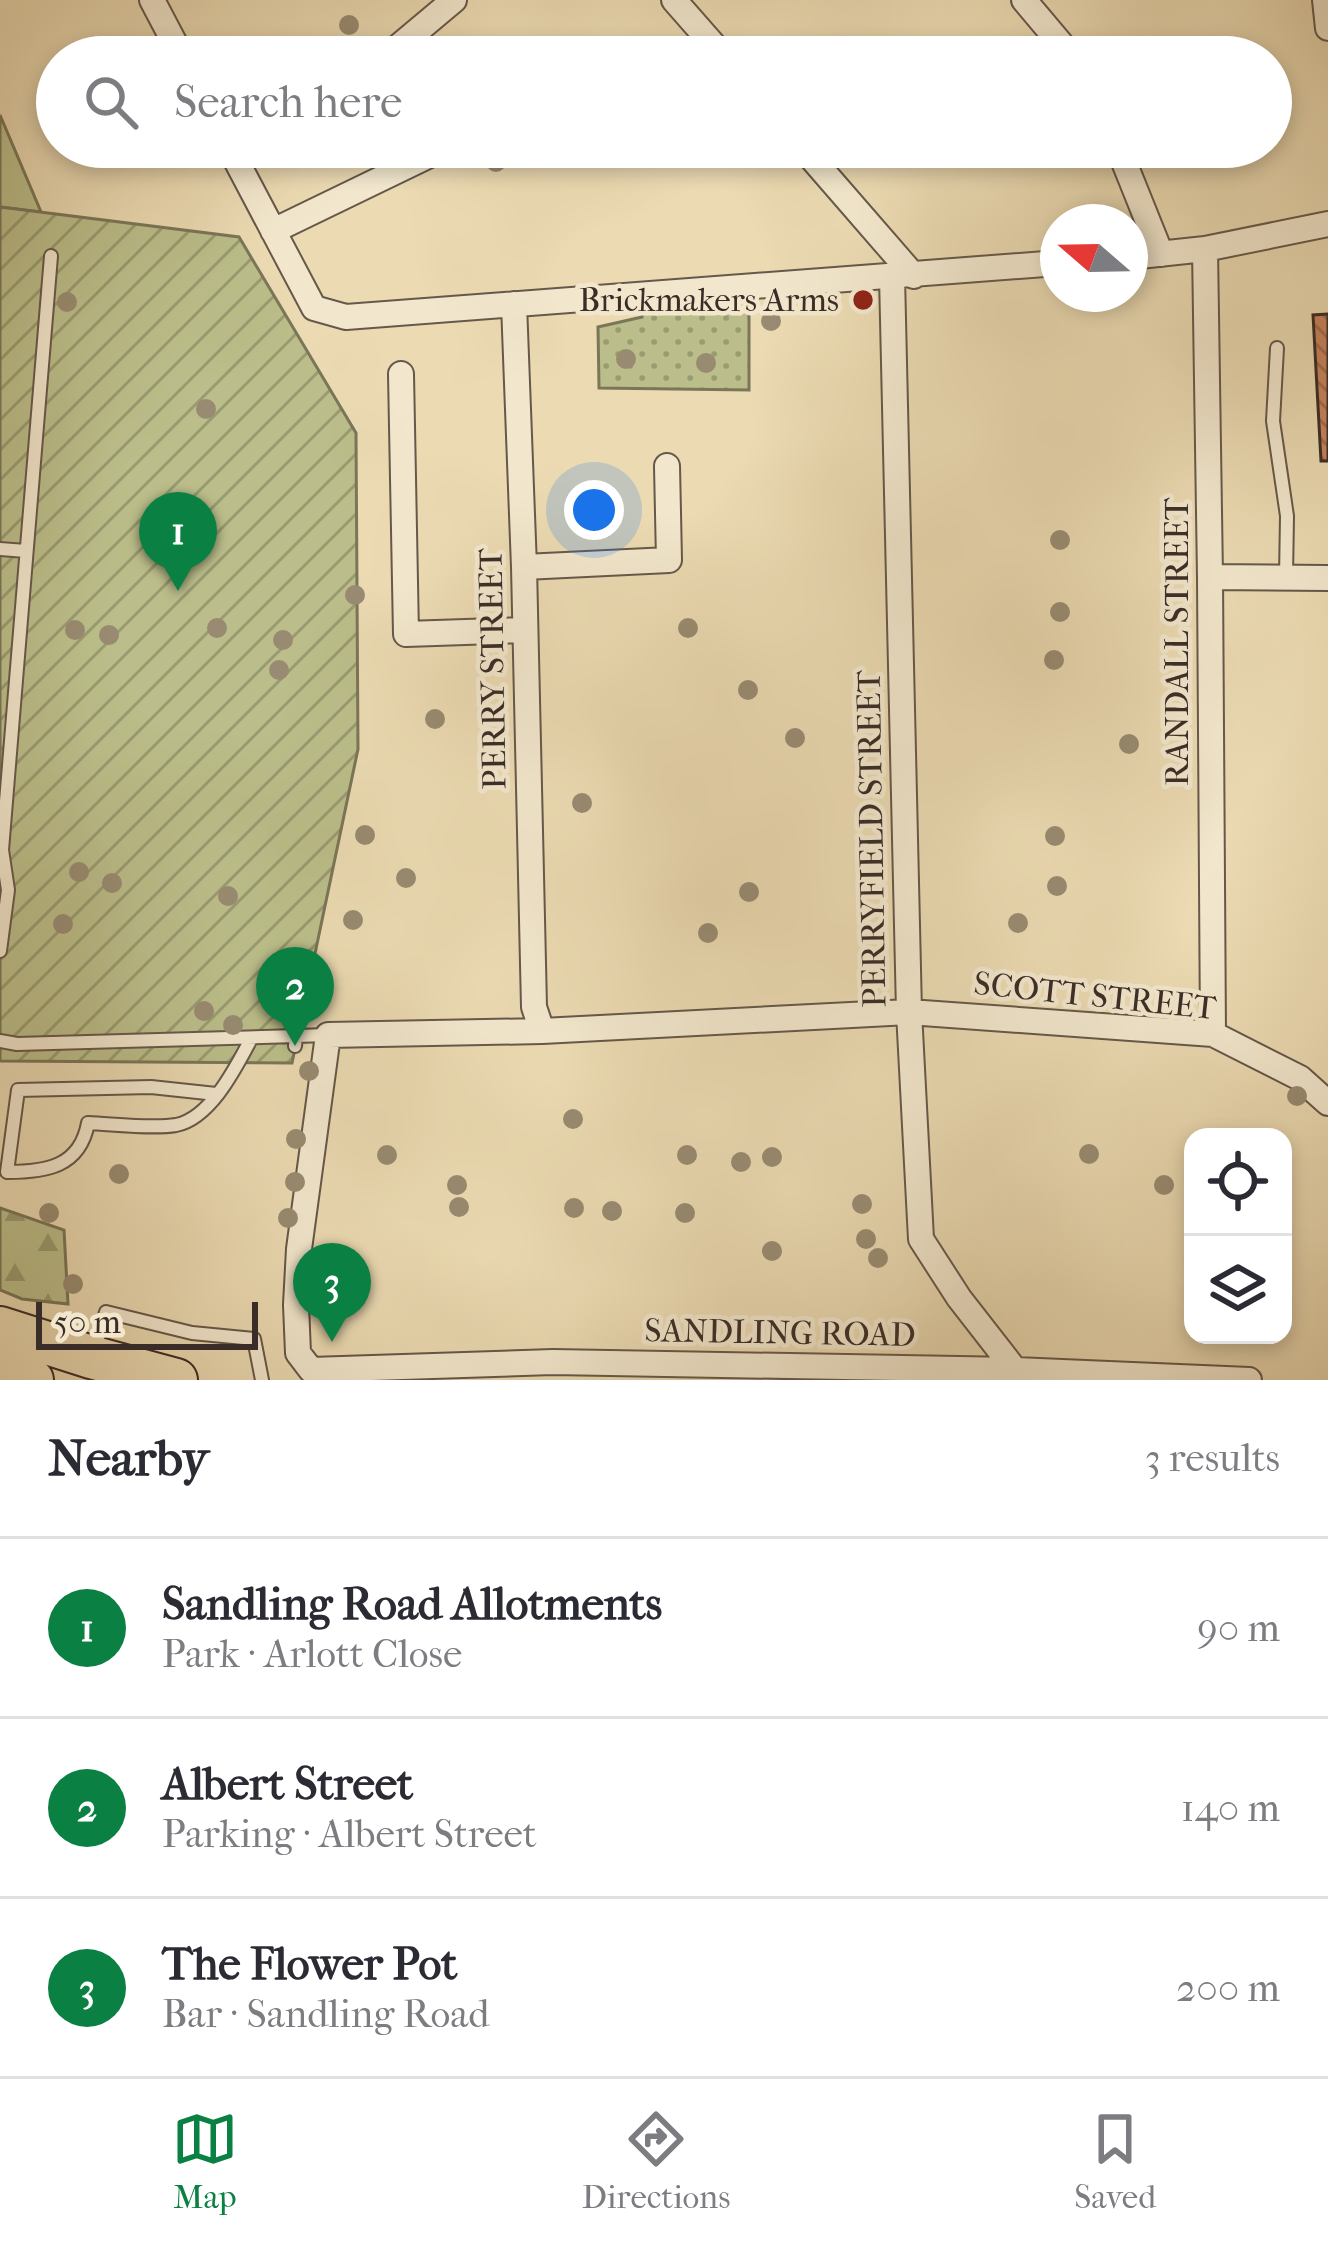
<!DOCTYPE html>
<html lang="en">
<head>
<meta charset="utf-8">
<style>
	body { margin:0; font-family:"IM FELL French Canon",serif; background:#f7f7f7; color:#2b2b33 }
	.controls { position:absolute; right:36px; bottom:36px; display:grid; overflow:hidden; border-radius:24px; box-shadow:0 6px 18px #0003 }
	.controls button { width:108px; height:108px; display:grid; place-items:center; padding:0; border:0; border-bottom:3px solid #e1e1e2; background:#fff; color:#2b2b33; font:60px sans-serif }
	.compass { position:absolute; left:1040px; top:204px; width:108px; height:108px; border-radius:50%; background:#fff; box-shadow:0 6px 18px #0003; rotate:290deg }
	.scale { position:absolute; left:36px; bottom:30px; width:222px; box-sizing:border-box; padding-left:12px; border:6px solid #3a2d27; border-top:0; font-size:33px; line-height:42px; white-space:nowrap; color:#3a2d27; -webkit-text-stroke:9px #f2e7cd; paint-order:stroke }
	.you { position:absolute; left:594px; top:510px; width:42px; height:42px; margin:-30px; border:9px solid #fff; border-radius:50%; background:#1a73e8; box-shadow:0 0 0 18px #1a73e833 }
	.badge { display:grid; place-items:center; width:78px; height:78px; border-radius:50%; background:#0b8043; color:#fff; font-size:39px; font-weight:700 }
	.pin { position:absolute; translate:-50% -99px; filter:drop-shadow(0 3px 6px #0008) }
	.pin::after { content:''; position:absolute; top:63px; width:42px; height:36px; background:inherit; clip-path:polygon(0 0,100% 0,50% 100%) }
	.list { margin:0; padding:0; list-style:none }
	h2 { display:flex; justify-content:space-between; align-items:center; height:156px; margin:0; padding:0 48px; font-size:51px }
	h2 small { font-size:39px; font-weight:400; color:#7c7c81 }
	.list li { display:grid; grid-template-columns:78px 1fr auto; gap:36px; align-items:center; box-sizing:border-box; height:180px; padding:0 48px; border-top:3px solid #e1e1e2 }
	.list b { display:block; font-size:45px; white-space:nowrap }
	.list p { margin:0; font-size:39px; white-space:nowrap; color:#7c7c81 }
	.list em { font-size:39px; font-style:normal; color:#7c7c81 }
	.icon { flex:none; width:66px; height:66px; fill:none; stroke:currentColor; stroke-width:2; stroke-linecap:round; stroke-linejoin:round }
	.map { position:relative; flex:none; width:1328px; height:1380px; overflow:hidden }
	.search { position:absolute; background:#fff; box-shadow:0 6px 18px #0003; left:36px; right:36px; top:36px; height:132px; display:flex; align-items:center; gap:30px; box-sizing:border-box; padding:0 42px; border-radius:66px; color:#7c7c81; font-size:45px }
	.sheet { height:696px; background:#fff }
	nav { display:flex; justify-content:space-around; align-items:center; box-sizing:border-box; height:168px; border-top:3px solid #e1e1e2; background:#fff; font-size:33px; color:#7c7c81 }
	nav a { display:grid; justify-items:center; gap:6px }
	nav .on { color:#0b8043 }
	.map>svg:first-child { display:block }
	.grass { fill:#bbbe8a; stroke:#7a7658; stroke-width:3 }
	.forest { fill:url(#forest-firs); stroke:#7a7658; stroke-width:3 }
	.park { fill:url(#park-dots); stroke:#7a7658; stroke-width:3 }
	.garden { fill:url(#garden-furrows); stroke:#7a7658; stroke-width:3 }
	.building { fill:url(#building-back-hatch); stroke:#3a2d27; stroke-width:3 }
	.lines { fill:none; stroke-linecap:round; stroke-linejoin:round }
	.lane-casing { stroke:#66584a; stroke-width:16 }
	.street-casing { stroke:#66584a; stroke-width:28 }
	.highway-casing { stroke:#3a2d27; stroke-width:46 }
	.lane { stroke:#f2e7cd; stroke-width:12 }
	.street { stroke:#f2e7cd; stroke-width:24 }
	.highway { stroke:#ebdab2; stroke-width:42 }
	.tree { fill:#988b71 }
	.poi-dot { fill:#8f2418; stroke:#f2e7cd; stroke-width:4.5 }
	.labels { text-anchor:middle; dominant-baseline:central; stroke-width:9; stroke-linejoin:round; paint-order:stroke }
	.poi-label { font-size:33px; fill:#3a2d27; stroke:#f2e7cd; text-anchor:end }
	.street-label { font-size:33px; fill:#3a2d27; stroke:#f2e7cd }
</style>
</head>
<body>
<div class="map">
<svg width="1328" height="1380" viewBox="0 0 1328 1380">
	<defs>
		<pattern id="forest-firs" width="22" height="20" patternUnits="userSpaceOnUse" patternTransform="scale(3)"><rect width="22" height="20" fill="#bbbe8a"/><path d="M5 1l3.5 6h-7zM16 11l3.5 6h-7z" fill="#999b71"/></pattern>
		<pattern id="park-dots" width="8" height="8" patternUnits="userSpaceOnUse" patternTransform="scale(3)"><rect width="8" height="8" fill="#bbbe8a"/><path d="M2 2h.1M6 6h.1" fill="none" stroke="#999b71" stroke-width="1.8" stroke-linecap="round"/></pattern>
		<pattern id="garden-furrows" width="10" height="10" patternUnits="userSpaceOnUse" patternTransform="scale(3)"><rect width="10" height="10" fill="#bbbe8a"/><path d="M-1 1l2-2M0 10L10 0M9 11l2-2" fill="none" stroke="#999b71"/></pattern>
		<pattern id="building-back-hatch" width="6" height="6" patternUnits="userSpaceOnUse" patternTransform="scale(3)"><rect width="6" height="6" fill="#c8845e"/><path d="M-1 5l2 2M0 0l6 6M5-1l2 2" fill="none" stroke="#a36c4e"/></pattern>
	</defs>
	<rect width="100%" height="100%" fill="#ebdab2"/>
	<filter id="stains"><feTurbulence type="fractalNoise" baseFrequency=".00167" numOctaves="4"/><feColorMatrix values="0 0 0 0 .2 0 0 0 0 .09 0 0 0 0 .02 0 0 0 .5 -.17"/></filter>
	<radialGradient id="worn" r=".72"><stop offset=".6" stop-color="#630" stop-opacity="0"/><stop offset="1" stop-color="#630" stop-opacity=".3"/></radialGradient>
	<path class="grass" d="M0 115 41 212 0 207Z"/>
	<path class="forest" d="M0 1208 64 1230 68 1304 22 1299 0 1290Z"/>
	<path class="park" d="M749 297V390L599 388 598 327 642 317V308Z"/>
	<path class="garden" d="M0 207 239 237 356 433 358 749 292 1063 0 1061Z"/>
	<path class="building" d="M1328 314V461H1321L1313 315Z"/>
	<g class="lines">
		<g class="lane-casing">
			<path id="lane" d="M1277 348 1273 421 1287 516 1286 577
				M0 549 26 551
				M0 951 8 890 2 850 51 256
				M0 1041 17 1044 296 1036
				M295 1046 296 1036 328 1035
				M216 1094 151 1087 18 1090 7 1172C46 1172 80 1167 88 1123 113 1124 153 1129 176 1125 211 1118 236 1067 251 1039
				M94 1351 106 1312 192 1333 254 1339 262 1380"/>
		</g>
		<g class="street-casing">
			<path id="street" d="M152 0 182 57
				M674 0 724 57
				M1024 0 1072 57
				M1325 0 1328 28
				M394 57 398 47 454 0
				M229 147 314 308 346 317 1058 263
				M802 147 914 276
				M1118 147 1161 254
				M273 231 430 155 426 147
				M1205 249 1210 577 1213 1034
				M1130 257 1205 249 1328 224
				M892 276 909 1012 921 1239 959 1298 1015 1370
				M514 304 524 567 534 1007 542 1031
				M401 374 406 634 525 630
				M524 567 669 560 667 466
				M1210 577 1328 578
				M1249 1380 1015 1370 553 1362 311 1370 298 1353 296 1305 299 1249 328 1035 542 1031 909 1012 1213 1034 1300 1078 1328 1103"/>
		</g>
		<g class="highway-casing">
			<path id="highway" d="M0 1328 91 1357 176 1380
				M0 1370 32 1380"/>
		</g>
		<use href="#lane" class="lane"/>
		<use href="#street" class="street"/>
		<use href="#highway" class="highway"/>
	</g>
	<g class="tree">
		<circle cx="349" cy="25" r="10"/>
		<circle cx="496" cy="162" r="10"/>
		<circle cx="67" cy="302" r="10"/>
		<circle cx="771" cy="321" r="10"/>
		<circle cx="626" cy="359" r="10"/>
		<circle cx="706" cy="363" r="10"/>
		<circle cx="206" cy="409" r="10"/>
		<circle cx="1060" cy="540" r="10"/>
		<circle cx="355" cy="595" r="10"/>
		<circle cx="1060" cy="612" r="10"/>
		<circle cx="217" cy="628" r="10"/>
		<circle cx="688" cy="628" r="10"/>
		<circle cx="75" cy="630" r="10"/>
		<circle cx="109" cy="635" r="10"/>
		<circle cx="283" cy="640" r="10"/>
		<circle cx="1054" cy="660" r="10"/>
		<circle cx="279" cy="670" r="10"/>
		<circle cx="748" cy="690" r="10"/>
		<circle cx="435" cy="719" r="10"/>
		<circle cx="795" cy="738" r="10"/>
		<circle cx="1129" cy="744" r="10"/>
		<circle cx="582" cy="803" r="10"/>
		<circle cx="365" cy="835" r="10"/>
		<circle cx="1055" cy="836" r="10"/>
		<circle cx="79" cy="872" r="10"/>
		<circle cx="406" cy="878" r="10"/>
		<circle cx="112" cy="883" r="10"/>
		<circle cx="1057" cy="886" r="10"/>
		<circle cx="749" cy="892" r="10"/>
		<circle cx="228" cy="896" r="10"/>
		<circle cx="353" cy="920" r="10"/>
		<circle cx="1018" cy="923" r="10"/>
		<circle cx="63" cy="924" r="10"/>
		<circle cx="708" cy="933" r="10"/>
		<circle cx="204" cy="1011" r="10"/>
		<circle cx="233" cy="1025" r="10"/>
		<circle cx="309" cy="1071" r="10"/>
		<circle cx="1297" cy="1096" r="10"/>
		<circle cx="573" cy="1119" r="10"/>
		<circle cx="296" cy="1139" r="10"/>
		<circle cx="1089" cy="1154" r="10"/>
		<circle cx="387" cy="1155" r="10"/>
		<circle cx="687" cy="1155" r="10"/>
		<circle cx="772" cy="1157" r="10"/>
		<circle cx="741" cy="1162" r="10"/>
		<circle cx="119" cy="1174" r="10"/>
		<circle cx="295" cy="1182" r="10"/>
		<circle cx="457" cy="1185" r="10"/>
		<circle cx="1164" cy="1185" r="10"/>
		<circle cx="862" cy="1204" r="10"/>
		<circle cx="459" cy="1207" r="10"/>
		<circle cx="574" cy="1208" r="10"/>
		<circle cx="612" cy="1211" r="10"/>
		<circle cx="49" cy="1213" r="10"/>
		<circle cx="685" cy="1213" r="10"/>
		<circle cx="288" cy="1218" r="10"/>
		<circle cx="866" cy="1239" r="10"/>
		<circle cx="772" cy="1251" r="10"/>
		<circle cx="878" cy="1258" r="10"/>
		<circle cx="73" cy="1284" r="10"/>
	</g>
	<circle class="poi-dot" cx="863" cy="300" r="12"/>
	<g class="labels">
		<g class="poi-label">
			<text x="839" y="300">Brickmakers Arms</text>
		</g>
		<g class="street-label">
			<text transform="translate(1177 642) rotate(-90)">RANDALL STREET</text>
			<text transform="translate(493 669) rotate(-91)">PERRY STREET</text>
			<text transform="translate(872 839) rotate(-91)">PERRYFIELD STREET</text>
			<text transform="translate(1095 996) rotate(6)">SCOTT STREET</text>
			<text transform="translate(780 1333) rotate(1)">SANDLING ROAD</text>
		</g>
	</g>
	<rect width="100%" height="100%" filter="url(#stains)"/>
	<rect width="100%" height="100%" fill="url(#worn)"/>
</svg>
<div class="controls">
<button><svg class="icon" aria-label="locate" viewBox="0 0 24 24"><circle cx="12" cy="12" r="6"/><path d="M12 2v4M12 18v4M2 12h4M18 12h4"/></svg></button>
<button><svg class="icon" aria-label="layers" viewBox="0 0 24 24"><path d="M12 4l9 5-9 5-9-5zM3 14l9 5 9-5"/></svg></button>
</div>
<svg class="compass" viewBox="-18 -18 36 36"><path d="M0-13l5 13h-10z" fill="#e53935"/><path d="M0 13l5-13h-10z" fill="#7c7c81"/></svg>
<div class="scale">50 m</div>
<div class="you"></div>
<div class="pin badge" style="left:178px;top:591px">1</div>
<div class="pin badge" style="left:295px;top:1046px">2</div>
<div class="pin badge" style="left:332px;top:1342px">3</div>
<div class="search"><svg class="icon" aria-label="search" viewBox="0 0 24 24"><circle cx="10" cy="10" r="6"/><path d="M15 15l6 6"/></svg>Search here</div>
</div>
<section class="sheet">
<h2>Nearby<small>3 results</small></h2>
<ul class="list">
<li><span class="badge">1</span><div><b>Sandling Road Allotments</b><p>Park · Arlott Close</p></div><em>90 m</em></li>
<li><span class="badge">2</span><div><b>Albert Street</b><p>Parking · Albert Street</p></div><em>140 m</em></li>
<li><span class="badge">3</span><div><b>The Flower Pot</b><p>Bar · Sandling Road</p></div><em>200 m</em></li>
</ul>
</section>
<nav>
<a class="on"><svg class="icon" aria-label="map" viewBox="0 0 24 24"><path d="M3 6l6-2 6 2 6-2v14l-6 2-6-2-6 2zM9 4v14M15 6v14"/></svg>Map</a>
<a><svg class="icon" aria-label="directions" viewBox="0 0 24 24"><path d="M12 3l9 9-9 9-9-9zM9 14v-3h6M13 9l2 2-2 2"/></svg>Directions</a>
<a><svg class="icon" aria-label="saved" viewBox="0 0 24 24"><path d="M7 4h10v16l-5-4-5 4z"/></svg>Saved</a>
</nav>
</body>
</html>
